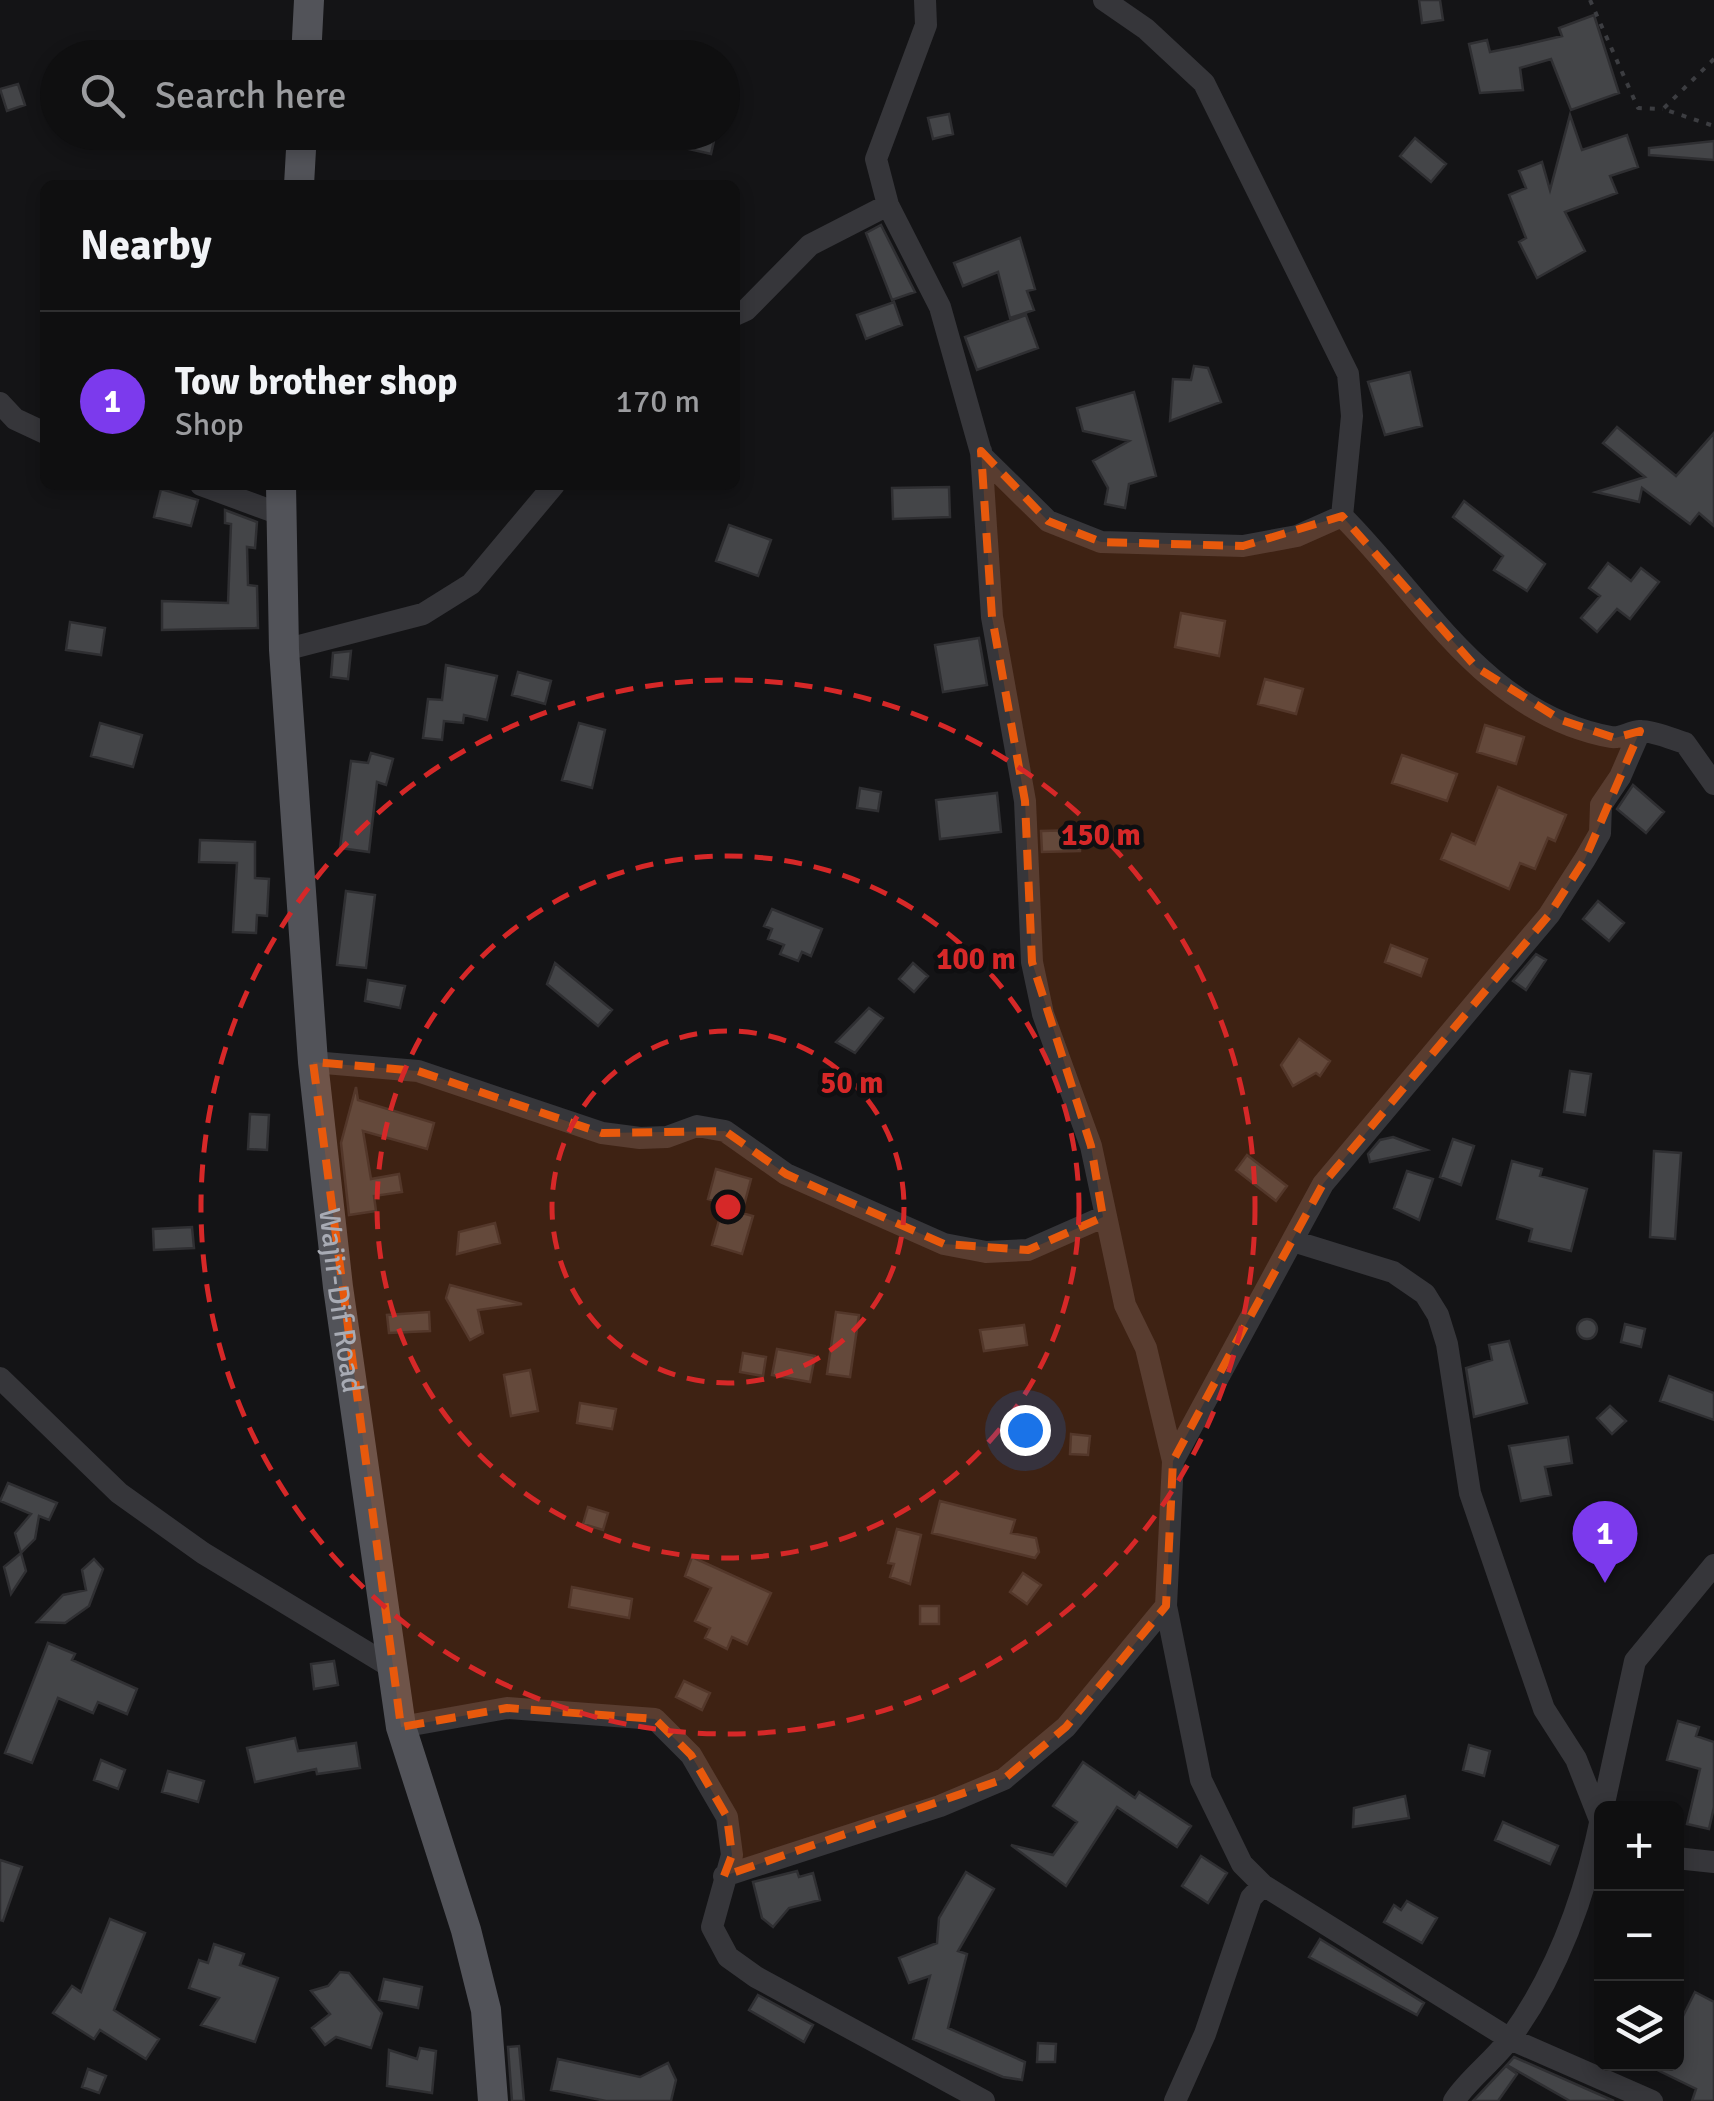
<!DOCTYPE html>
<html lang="en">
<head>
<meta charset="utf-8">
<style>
	body { margin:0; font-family:Signika,sans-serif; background:#181819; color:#f1f3f6 }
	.controls { position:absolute; right:30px; bottom:30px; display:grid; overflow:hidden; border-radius:15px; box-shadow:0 5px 15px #0003 }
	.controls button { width:90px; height:90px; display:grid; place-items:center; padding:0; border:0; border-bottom:2px solid #2f2f30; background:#0f0f10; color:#f1f3f6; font:50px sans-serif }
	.you { position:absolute; left:1025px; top:1430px; width:35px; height:35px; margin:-25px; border:8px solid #fff; border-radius:50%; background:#1a73e8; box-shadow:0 0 0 15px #1a73e833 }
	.badge { display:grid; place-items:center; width:65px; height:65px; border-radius:50%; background:#7c3aed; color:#fff; font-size:32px; font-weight:700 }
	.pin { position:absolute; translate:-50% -82px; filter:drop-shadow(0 2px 5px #0008) }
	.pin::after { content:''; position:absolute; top:52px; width:35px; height:30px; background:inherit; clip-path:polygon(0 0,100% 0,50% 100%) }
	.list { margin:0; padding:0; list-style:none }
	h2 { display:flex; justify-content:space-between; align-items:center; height:130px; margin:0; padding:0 40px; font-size:42px }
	h2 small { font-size:32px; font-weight:400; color:#9b9c9f }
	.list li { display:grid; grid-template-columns:65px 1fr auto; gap:30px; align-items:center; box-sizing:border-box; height:180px; padding:0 40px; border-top:2px solid #2f2f30 }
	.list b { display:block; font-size:38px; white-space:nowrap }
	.list p { margin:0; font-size:32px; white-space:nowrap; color:#9b9c9f }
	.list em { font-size:32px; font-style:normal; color:#9b9c9f }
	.icon { flex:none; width:55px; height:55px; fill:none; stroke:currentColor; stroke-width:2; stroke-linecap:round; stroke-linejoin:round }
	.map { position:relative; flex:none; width:1714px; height:2101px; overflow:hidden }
	.search { position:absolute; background:#0f0f10; box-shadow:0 5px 15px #0003; left:40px; top:40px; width:700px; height:110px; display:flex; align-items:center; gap:25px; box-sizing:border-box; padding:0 35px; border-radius:55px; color:#9b9c9f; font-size:38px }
	.panel { position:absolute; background:#0f0f10; box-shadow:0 5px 15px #0003; left:40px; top:180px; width:700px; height:310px; border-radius:15px }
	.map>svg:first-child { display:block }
	.building { fill:#444548; stroke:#2f2f32; stroke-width:2.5 }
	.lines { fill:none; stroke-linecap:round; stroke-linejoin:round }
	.path { stroke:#3c3d41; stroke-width:4; stroke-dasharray:5 8; stroke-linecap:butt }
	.minor { stroke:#36363a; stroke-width:22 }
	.major { stroke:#525359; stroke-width:30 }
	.marked { fill:#e8590c; fill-opacity:0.2; stroke:#e8590c; stroke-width:8; stroke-dasharray:20 12; stroke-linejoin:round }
	.ring { fill:none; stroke:#d62828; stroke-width:5; stroke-dasharray:18 12 }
	.labels { text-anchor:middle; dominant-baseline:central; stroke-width:9; stroke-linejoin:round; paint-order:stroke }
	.street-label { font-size:30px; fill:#a8abb4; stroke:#0f0f11 }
	.centre { fill:#d62828; stroke:#0f0f11; stroke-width:5 }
	.ring-label { font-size:30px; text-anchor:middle; font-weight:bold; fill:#d62828; stroke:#0f0f11; stroke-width:9; stroke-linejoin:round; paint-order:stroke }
</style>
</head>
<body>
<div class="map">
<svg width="1714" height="2101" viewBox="0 0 1714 2101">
	<rect width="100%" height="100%" fill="#141416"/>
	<path class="building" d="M1419 0H1440L1443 20 1422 23Z
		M1594 15 1619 93 1571 110 1551 59 1520 68 1523 90 1480 93 1469 44 1487 40 1490 52 1520 46 1562 36 1559 28Z
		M18 84 25 105 7 111 0 89Z
		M949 114 953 134 933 139 928 118Z
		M1570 115 1582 150 1627 135 1638 167 1610 176 1617 193 1565 212 1585 251 1537 278 1519 242 1526 238 1509 195 1526 188 1519 171 1542 162 1550 190Z
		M650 132H716L711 154 649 140Z
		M1415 138 1446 164 1431 182 1400 156Z
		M1714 141V160L1649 155V148Z
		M881 225 915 292 892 300 866 233Z
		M1020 238 1035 289 1027 291 1034 310 1010 318 998 272 963 286 954 263Z
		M894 302 902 325 866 339 857 315Z
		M1026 315 1038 348 977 370 965 337Z
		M1194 366 1208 368 1221 402 1170 421 1173 379 1191 380Z
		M1410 372 1422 426 1385 435 1368 382Z
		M1134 392 1156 476 1129 484 1125 508 1105 504 1108 488 1093 461 1129 441 1083 431 1077 408Z
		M1617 427 1676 476 1714 433V526L1699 513 1690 524 1642 488 1639 502 1596 492 1645 477 1603 443Z
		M949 487 950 517 893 519 892 488Z
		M161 489 198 500 191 526 154 517Z
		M1464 501 1545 564 1527 591 1494 570 1503 556 1453 517Z
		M225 510 257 522 255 548 247 547 248 585 257 586 258 628 162 630V601L228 603 231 524 225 523Z
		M729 525 771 540 758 576 716 561Z
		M1608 563 1631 581 1641 568 1659 582 1630 619 1617 609 1597 632 1581 618 1600 596 1589 588Z
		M1181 613 1225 621 1219 656 1175 647Z
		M70 622 105 628 101 655 66 650Z
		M979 638 987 685 943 692 935 645Z
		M351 651 348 679 331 677 333 653Z
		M446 665 497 676 487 720 464 715 463 723 444 721 442 740 423 738 428 699 442 700Z
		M518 672 551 681 545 704 512 695Z
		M1265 679 1303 689 1296 714 1258 704Z
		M100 723 142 735 133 767 91 756Z
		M579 723 605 730 592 788 562 780Z
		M1485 725 1524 737 1516 764 1477 752Z
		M371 753 393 759 386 785 377 782 369 852 340 848 351 761 368 763Z
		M1402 755 1457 774 1447 801 1392 783Z
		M1633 785 1664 812 1646 833 1617 809Z
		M1498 787 1566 815 1555 841 1548 838 1535 869 1520 863 1509 889 1441 859 1452 834 1475 844Z
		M860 788 881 792 878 811 857 808Z
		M997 793 1001 832 940 839 936 800Z
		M1079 830 1080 851 1042 852 1041 831Z
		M200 840 255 842V878L269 879 267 916 257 915 256 933 233 932 237 863 199 862Z
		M346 891 375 895 366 968 337 965Z
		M1598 901 1624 923 1609 941 1583 919Z
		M772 909 822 929 811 956 802 952 798 961 780 954 784 945 768 939 772 929 764 926Z
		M1391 945 1427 959 1421 976 1385 962Z
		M1536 954 1546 960 1526 990 1513 981Z
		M555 963 612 1010 598 1026 547 984Z
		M913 963 928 976 914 992 899 979Z
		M368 980 405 986 400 1008 365 1001Z
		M869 1008 883 1018 855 1053 836 1042Z
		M1299 1039 1330 1061 1320 1076 1316 1073 1293 1086 1281 1065Z
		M1570 1071 1591 1074 1585 1115 1564 1112Z
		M356 1087 358 1100 434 1123 427 1149 363 1131 371 1179 399 1174 402 1192 374 1196 376 1211 349 1215 341 1143Z
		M250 1114 269 1115 267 1150 248 1149Z
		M1393 1137 1427 1150 1370 1162 1368 1154 1380 1140Z
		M1453 1139 1474 1146 1461 1185 1440 1177Z
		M1654 1151 1681 1153 1675 1239 1650 1237Z
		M1247 1155 1287 1186 1276 1201 1236 1170Z
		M1512 1161 1542 1169 1540 1176 1587 1189 1571 1251 1529 1241 1532 1229 1497 1219Z
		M716 1169 751 1179 742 1213 753 1216 742 1254 712 1245 724 1203 708 1199Z
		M1407 1171 1433 1179 1419 1220 1394 1208Z
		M495 1223 500 1243 457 1254 459 1232Z
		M192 1227 194 1248 154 1250 153 1229Z
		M450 1285 480 1293 522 1304 478 1310 483 1333 470 1340 446 1298Z
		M429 1312 430 1331 389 1333 387 1315Z
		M836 1312 859 1315 850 1377 827 1374Z
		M1577 1329a10 10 0 1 1 20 0a10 10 0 1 1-20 0Z
		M1625 1324 1645 1329 1641 1347 1621 1342Z
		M1024 1325 1027 1345 984 1351 980 1330Z
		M1509 1341 1527 1403 1474 1417 1466 1368 1492 1360 1489 1345Z
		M777 1349 815 1356 810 1382 772 1375Z
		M743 1353 766 1357 763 1376 740 1372Z
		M530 1370 538 1411 511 1416 504 1375Z
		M1669 1376 1714 1393V1420L1660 1401Z
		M580 1403 616 1409 612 1429 577 1423Z
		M1610 1406 1626 1421 1612 1434 1597 1418Z
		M1071 1434 1090 1436 1088 1455 1070 1454Z
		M1568 1437 1572 1463 1545 1467 1551 1495 1521 1501 1509 1446Z
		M8 1483 57 1503 49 1520 39 1516 35 1539 21 1553 15 1533 31 1514 0 1501Z
		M940 1501 1015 1520 1011 1533 1036 1538 1039 1552 1035 1558 932 1533Z
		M588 1507 608 1513 603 1530 583 1524Z
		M897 1529 921 1535 910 1584 890 1577 894 1564 888 1563Z
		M21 1553 26 1571 11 1594 4 1567Z
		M692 1557 771 1593 747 1644 732 1637 727 1649 705 1638 710 1628 695 1621 711 1588 685 1576Z
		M94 1559 103 1569 89 1606 65 1623 37 1622 63 1595 86 1590 82 1570Z
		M1023 1573 1041 1585 1027 1604 1010 1592Z
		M572 1587 632 1599 629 1618 569 1607Z
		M920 1606H939V1624H920Z
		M48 1643 75 1654 72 1660 137 1689 127 1714 98 1702 93 1713 58 1698 32 1763 5 1753Z
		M334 1661 338 1685 314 1689 311 1664Z
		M684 1681 710 1693 702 1710 676 1697Z
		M1678 1721 1699 1727 1696 1736 1714 1742V1807L1709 1829 1687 1824 1700 1769 1667 1760Z
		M295 1738 298 1751 356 1743 360 1768 317 1774 316 1769 255 1782 247 1748Z
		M1469 1745 1490 1751 1484 1776 1463 1770Z
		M101 1760 125 1770 118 1789 94 1780Z
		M1083 1762 1135 1798 1139 1792 1191 1826 1177 1847 1117 1807 1066 1886 1011 1845 1053 1855 1077 1822 1053 1806Z
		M168 1771 204 1781 198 1802 162 1792Z
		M1405 1796 1409 1818 1353 1827 1354 1808Z
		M1503 1822 1558 1846 1550 1864 1495 1840Z
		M1201 1856 1227 1873 1208 1903 1182 1886Z
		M0 1860 22 1867 3 1921 0 1920Z
		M797 1871 799 1877 813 1873 820 1900 789 1908 773 1927 762 1918 753 1882Z
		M966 1872 994 1889 958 1951 967 1954 948 2028 1025 2062 1022 2080 1003 2077 913 2039 930 1976 909 1983 899 1958 937 1943 939 1918Z
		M1407 1901 1437 1918 1422 1943 1384 1922 1394 1905 1401 1910Z
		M110 1919 145 1933 114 2010 159 2039 146 2059 100 2030 94 2039 53 2013 72 1986 81 1992Z
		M1320 1939 1424 2003 1417 2015 1309 1957Z
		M214 1944 244 1954 240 1965 278 1978 255 2042 201 2025 219 1998 189 1988 199 1960 208 1963Z
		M349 1973 382 2013 371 2048 336 2037 325 2045 312 2028 330 2014 311 1991 328 1986 340 1972Z
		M384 1979 422 1987 418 2008 379 2000Z
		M1695 1992 1714 2002V2101H1692L1696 2089 1645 2064H1676V2030Z
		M758 1995 813 2025 804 2042 749 2010Z
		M1038 2043 1056 2044 1055 2062H1037Z
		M519 2046 524 2101H512L508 2047Z
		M420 2048 436 2051 432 2093 387 2086 389 2050 417 2059Z
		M1514 2057 1614 2101H1570L1507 2065Z
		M558 2059 640 2077 668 2063 676 2080 671 2101H606L551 2090Z
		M1506 2066 1517 2074 1498 2101H1473Z
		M88 2069 106 2076 99 2093 82 2087Z"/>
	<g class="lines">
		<path class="path" d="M1590 0 1638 108 1663 109
			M1714 59 1663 109 1714 126"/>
		<path class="minor" d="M925 0 926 25 876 159 888 205 940 307 982 456 1048 521 1101 542 1243 546 1297 536 1342 516
			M1104 0 1146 29 1204 83 1348 374 1352 416 1342 516
			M735 315 746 310 810 245 888 205
			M0 403 15 419 45 433
			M981 451 992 617 1025 801 1032 962 1043 1014 1091 1146 1125 1305 1146 1348 1173 1461 1166 1606 1201 1780 1242 1864 1263 1885 1251 1898 1205 2034 1175 2101
			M201 485 280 514
			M1342 516C1424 598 1485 714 1611 737 1621 739 1630 731 1640 731 1654 731 1672 739 1685 743L1714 784
			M284 650 423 614 471 584 554 485
			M313 1062 418 1071 602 1133 640 1138 667 1137 697 1126 725 1131 786 1174 944 1244 986 1252 1028 1250 1103 1217
			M1293 1241 1393 1272 1425 1294 1438 1315 1447 1344 1470 1493 1544 1709 1576 1759 1600 1820
			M0 1378 119 1493 203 1553 396 1670
			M1173 1461 1323 1184 1549 915 1585 859 1600 833 1601 805 1620 777 1640 731
			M401 1727 507 1708 655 1719 691 1755 727 1817 732 1855 712 1927 728 1957 756 1977 984 2101
			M1603 1808 1635 1661 1714 1565
			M1676 1858 1714 1862
			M724 1876 940 1806 1004 1779 1066 1727 1166 1606
			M1263 1885 1510 2039 1652 2101
			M1454 2101C1470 2077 1495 2060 1511 2037 1558 1972 1586 1893 1602 1814"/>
		<g class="major">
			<path d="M306 58 309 0"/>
			<path d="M299 185 302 132"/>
			<path id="s1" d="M281 485 284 650 313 1062 338 1287 401 1727 466 1930 486 2010 493 2101"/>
		</g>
	</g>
	<path class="marked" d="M981 451 1048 521 1101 542 1243 546 1342 516 1476 667 1561 720 1615 738 1640 731 1585 859 1549 915 1323 1184 1238 1339 1173 1461 1166 1606 1066 1727 1004 1779 724 1876 732 1855 727 1817 691 1755 655 1719 507 1708 401 1727 313 1062 418 1071 602 1133 725 1131 786 1174 944 1244 1028 1250 1103 1217 1091 1146 1032 962 1025 801 992 617Z"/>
	<g class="ring">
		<circle cx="728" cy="1207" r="176"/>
		<circle cx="728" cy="1207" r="351"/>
		<circle cx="728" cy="1207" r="527"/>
	</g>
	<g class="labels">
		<g class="street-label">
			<text stroke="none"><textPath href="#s1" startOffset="818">Wajir-Dif Road</textPath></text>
		</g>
	</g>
	<circle cx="728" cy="1207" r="15" class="centre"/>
	<g class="ring-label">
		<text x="1101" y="845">150 m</text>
		<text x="976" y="969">100 m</text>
		<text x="852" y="1093">50 m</text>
	</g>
</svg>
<div class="controls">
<button>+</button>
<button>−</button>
<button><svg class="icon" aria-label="layers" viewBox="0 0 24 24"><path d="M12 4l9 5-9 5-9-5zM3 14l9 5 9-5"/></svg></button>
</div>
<div class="you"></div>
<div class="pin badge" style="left:1605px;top:1583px">1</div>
<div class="search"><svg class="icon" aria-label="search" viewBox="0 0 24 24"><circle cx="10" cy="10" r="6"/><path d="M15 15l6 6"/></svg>Search here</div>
<section class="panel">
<h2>Nearby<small></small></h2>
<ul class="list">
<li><span class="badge">1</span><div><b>Tow brother shop</b><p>Shop</p></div><em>170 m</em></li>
</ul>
</section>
</div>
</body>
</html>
